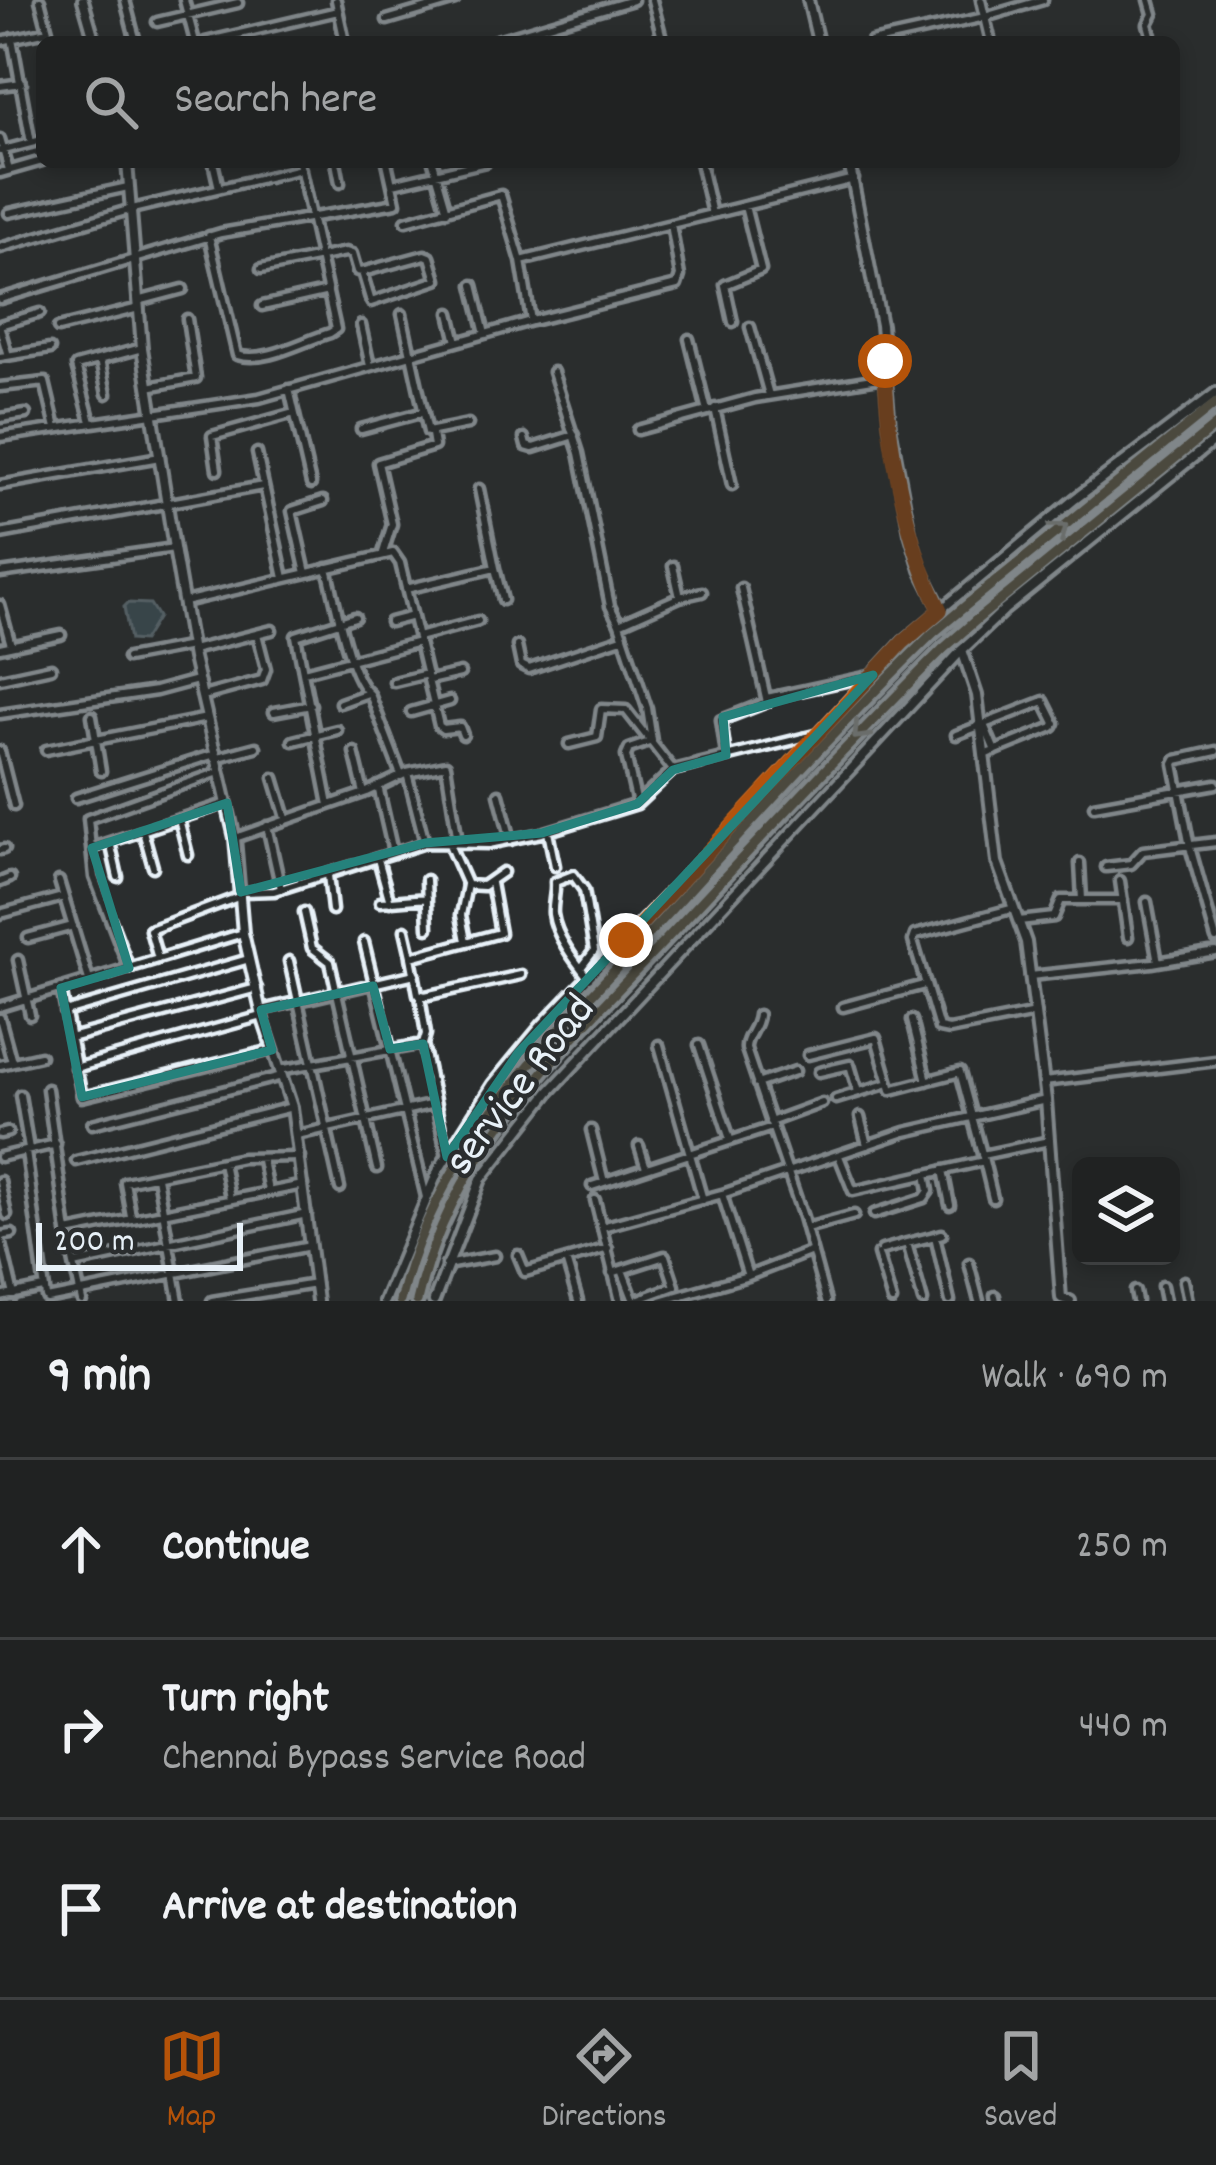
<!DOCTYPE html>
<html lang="en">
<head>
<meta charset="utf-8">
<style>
	body { margin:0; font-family:Dekko,sans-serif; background:#282a2a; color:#f1f3f6 }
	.controls { position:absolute; right:36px; bottom:36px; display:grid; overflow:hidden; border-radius:18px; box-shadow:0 6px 18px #0003 }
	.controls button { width:108px; height:108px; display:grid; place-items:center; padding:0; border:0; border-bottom:3px solid #3d3f40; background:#202222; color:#f1f3f6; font:60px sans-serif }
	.scale { position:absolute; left:36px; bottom:30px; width:207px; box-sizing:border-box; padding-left:12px; border:6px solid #e8f1f8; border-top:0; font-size:33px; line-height:42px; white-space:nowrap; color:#e8f1f8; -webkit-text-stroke:9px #2a2d2e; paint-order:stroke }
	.stop { position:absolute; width:36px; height:36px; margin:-27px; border:9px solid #b45309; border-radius:50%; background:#fff }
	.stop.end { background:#b45309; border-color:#fff; box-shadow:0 3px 12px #0008 }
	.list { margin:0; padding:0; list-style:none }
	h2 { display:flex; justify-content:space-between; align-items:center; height:156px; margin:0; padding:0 48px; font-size:51px }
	h2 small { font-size:39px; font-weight:400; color:#a2a4a5 }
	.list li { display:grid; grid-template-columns:78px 1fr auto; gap:36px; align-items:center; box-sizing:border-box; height:180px; padding:0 48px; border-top:3px solid #3d3f40 }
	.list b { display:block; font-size:45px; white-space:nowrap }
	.list p { margin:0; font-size:39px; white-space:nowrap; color:#a2a4a5 }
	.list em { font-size:39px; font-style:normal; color:#a2a4a5 }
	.icon { flex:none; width:66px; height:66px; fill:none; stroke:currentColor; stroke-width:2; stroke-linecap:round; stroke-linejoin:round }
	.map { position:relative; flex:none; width:1216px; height:1301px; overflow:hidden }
	.search { position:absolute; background:#202222; box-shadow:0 6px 18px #0003; left:36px; right:36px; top:36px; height:132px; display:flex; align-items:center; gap:30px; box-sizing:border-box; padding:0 42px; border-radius:18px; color:#a2a4a5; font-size:45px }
	.sheet { height:696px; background:#202222 }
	nav { display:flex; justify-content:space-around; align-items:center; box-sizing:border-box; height:168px; border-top:3px solid #3d3f40; background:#202222; font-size:33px; color:#a2a4a5 }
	nav a { display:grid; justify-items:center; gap:6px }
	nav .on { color:#b45309 }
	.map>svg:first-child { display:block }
	.water { fill:#48626c; stroke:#889ba4; stroke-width:3 }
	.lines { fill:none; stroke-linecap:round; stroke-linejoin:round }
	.minor-casing { stroke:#e8f1f8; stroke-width:15 }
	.tertiary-casing { stroke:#e8f1f8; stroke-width:16 }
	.trunk-casing { stroke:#e8f1f8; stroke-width:18 }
	.minor { stroke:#2a2d2e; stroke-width:6 }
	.tertiary { stroke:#2a2d2e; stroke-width:8 }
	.trunk { stroke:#736b52; stroke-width:9 }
	.trunk-bridge-casing { stroke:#e8f1f8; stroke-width:18; stroke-linecap:butt }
	.trunk-bridge { stroke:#736b52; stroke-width:9 }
	.oneway { stroke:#b9bbb6 }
	.route { stroke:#b45309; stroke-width:15 }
	.marked { fill:none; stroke:#25827c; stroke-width:9; stroke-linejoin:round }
	.labels { text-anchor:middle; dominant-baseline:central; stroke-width:9; stroke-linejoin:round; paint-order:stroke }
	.street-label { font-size:45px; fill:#e8f1f8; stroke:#2a2d2e }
</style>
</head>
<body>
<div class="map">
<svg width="1216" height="1301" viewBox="0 0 1216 1301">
	<rect width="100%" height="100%" fill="#2a2d2e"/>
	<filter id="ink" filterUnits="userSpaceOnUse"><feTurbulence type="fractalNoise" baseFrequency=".00833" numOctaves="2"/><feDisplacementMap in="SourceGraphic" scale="24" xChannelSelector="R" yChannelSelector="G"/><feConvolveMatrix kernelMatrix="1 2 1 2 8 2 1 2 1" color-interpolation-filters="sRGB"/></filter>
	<g filter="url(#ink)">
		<path class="water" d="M128 603 150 604 158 617 143 641 130 640 124 607Z"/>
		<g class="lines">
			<g class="minor-casing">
				<path id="minor" d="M40 0 51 42
					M125 0 136 42
					M184 0 195 42
					M336 0 345 42
					M652 0 663 42
					M981 0 985 17 1043 0
					M1149 0 1153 14 1148 24 1153 42
					M387 20 455 0
					M157 22 238 3
					M12 38 31 143
					M0 41 48 31
					M205 42 338 11
					M490 42 633 0
					M871 42 985 17 991 42
					M0 86 22 83
					M0 139 9 170
					M0 151 42 140
					M213 162 219 188
					M336 162 340 183
					M433 162 447 211
					M700 162 712 214
					M0 173 42 161
					M393 184 486 162
					M9 213 128 187
					M406 221 501 195 521 261
					M209 236 237 355C265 364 303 341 330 333L336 329 299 162
					M0 248 132 209 301 169
					M261 269 346 252 352 254 357 271 362 272 425 255 430 257 437 280 371 302 362 272
					M473 285 485 334
					M0 299 221 233 396 203 387 162
					M138 301 183 289
					M262 306 328 291
					M450 313 457 342
					M402 314 428 432 468 424
					M532 321 677 285 680 276 671 224
					M733 322 725 285 761 270 745 206
					M0 325 40 313
					M361 325 370 366
					M750 327 769 395
					M0 328 8 356
					M58 328 139 308
					M689 339 707 411
					M0 357 50 349
					M100 360 107 394
					M553 372 579 453 610 606 619 624
					M0 387 45 382 56 428
					M148 387 196 378 187 319
					M289 389 311 484
					M715 408 732 485
					M0 418 26 414
					M91 422 76 366 142 348
					M361 429 424 412
					M638 430 755 398 885 377
					M0 437 259 398 531 321 521 261 854 179
					M524 438 526 446 533 448 574 435
					M257 453 284 578
					M217 470 212 436 294 413
					M0 485 160 457
					M0 534 263 486
					M383 553 392 524 378 463 434 446 432 434
					M673 566 680 597
					M327 568C335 597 348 677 370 694L401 775
					M495 568 503 600
					M0 573 174 548
					M306 573 292 511 323 501
					M406 589 495 568 479 489
					M184 602 393 553 400 563 439 726 443 729 460 727 463 735
					M0 605 11 645
					M390 622 413 616
					M418 637 478 621
					M517 646 521 665 529 669 622 638
					M0 648 61 635
					M192 650 272 630
					M127 658 191 646
					M304 672 419 642
					M0 679 51 668
					M429 680 460 673
					M394 682 427 674
					M203 696 262 680 266 669 257 634
					M767 698 869 676
					M340 703 368 693
					M274 712 311 705
					M411 712 450 701
					M0 714 156 691 197 680
					M92 716 101 771
					M985 727 995 751
					M956 735 1044 701 1055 723 1053 727 984 755
					M293 741 337 730
					M569 744 597 737 601 709 626 710 673 770
					M46 750 207 718
					M0 751 14 806
					M1216 751 1176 760 1174 764 1190 847 1216 939
					M354 752 364 793
					M726 755 721 720 767 702 741 588
					M215 758 256 747
					M407 773 425 843
					M274 778 286 818
					M378 786 393 852
					M499 794 511 840
					M76 798 215 754
					M637 804 626 756 629 749 652 741 647 708 619 624 680 597 702 592
					M329 805 296 636 355 617
					M1094 806 1216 784
					M179 819 188 855
					M267 826 281 889
					M143 831 153 867
					M548 832 555 866
					M235 838 367 792 407 773 446 765 458 841
					M110 842 118 877
					M448 842 467 885 461 915 466 941
					M94 847 227 803
					M0 850 4 849
					M378 859 390 902
					M1080 863 1082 900
					M1106 867 1131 864 1143 851 1216 842
					M328 875 332 910
					M426 880 428 928
					M59 881 89 980
					M1120 881 1128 937
					M0 882 10 878
					M491 883 500 933 411 957 418 994 425 996 521 975
					M467 885 483 886 503 872
					M242 892 274 891 425 843 489 844 542 833 637 804 673 770 819 734
					M380 902 427 898
					M1147 902 1158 962
					M1011 909 915 935 913 941 939 1028 949 1030 1035 1013
					M304 912 312 948 330 962 377 1168
					M0 914 63 897
					M1019 921 1054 917 1061 900H1123
					M405 930 411 956
					M28 938 73 926
					M364 942 426 1197
					M158 959 150 930 241 896
					M18 960 30 1015
					M289 961 340 1188
					M129 968 94 877 88 819 219 772
					M581 968 594 951 584 890 573 875 555 882C556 893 552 904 553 914 556 937 575 961 589 979
					M1030 976 1152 963 1216 952
					M61 988 82 1097 272 1050
					M420 996 426 1034 423 1044 447 1157
					M0 1007 243 933
					M843 1007 924 985
					M261 1010 415 974
					M65 1012 249 959
					M758 1015C757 1029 745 1037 746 1049L803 1217 826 1301
					M0 1018 12 1062
					M912 1020 927 1081
					M70 1038 257 988
					M659 1045 703 1200
					M699 1045 730 1139
					M808 1055 876 1038 891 1090 960 1072 984 1161 853 1191 839 1156
					M0 1065 40 1056
					M75 1068 262 1016
					M279 1070 423 1044
					M819 1072 850 1065 858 1092
					M1044 1082 1216 1061
					M757 1084 795 1071
					M47 1089 67 1232 82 1301
					M20 1095 29 1149
					M836 1099 889 1083
					M860 1117 867 1145
					M770 1122 822 1103
					M92 1124 282 1076
					M591 1130 604 1182
					M0 1134 8 1132
					M297 1135 434 1104
					M639 1146 646 1168
					M26 1152 46 1297
					M982 1155 1049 1141
					M0 1157 56 1144
					M262 1160 268 1191
					M76 1161 292 1107
					M984 1161 993 1198
					M223 1162 230 1198
					M943 1170 950 1205
					M157 1177 179 1301
					M0 1181 7 1215
					M592 1186 772 1127
					M722 1194 748 1276
					M595 1200 620 1301
					M874 1214 924 1198 929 1191 926 1174
					M131 1216 125 1182 242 1158 300 1157
					M602 1227 722 1194 905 1132 1046 1100
					M806 1228 854 1215
					M67 1232 303 1185
					M942 1234 935 1236 950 1301
					M0 1236 14 1295
					M0 1236 12 1234
					M882 1250 907 1243
					M878 1254 892 1301
					M518 1255 525 1272 608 1248
					M566 1260 578 1301
					M969 1263 979 1301
					M74 1264 307 1214
					M446 1265 495 1256
					M612 1273 665 1256 675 1286 634 1301 622 1270
					M1184 1281 1188 1301
					M1162 1286 1165 1301
					M1135 1291 1137 1301
					M995 1296 996 1301
					M0 1297 43 1288
					M47 1299 310 1246
					M212 1301 315 1284
					M661 1301 748 1276 812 1251
					M923 1301 907 1243 935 1236"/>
			</g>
			<g class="tertiary-casing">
				<path id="tertiary" d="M83 0 95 42
					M808 0 818 42
					M127 162 142 348 174 548 193 658 235 838 243 933 262 1016 292 1107 317 1301
					M849 162 881 325 890 426 910 533 921 570 962 650 977 695 997 862 1026 942 1046 1100 1061 1298 1070 1301
					M384 1301 439 1169 493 1084 542 1025 724 837 903 642 1075 499 1216 393
					M434 1301 481 1179 549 1092 962 650 1004 610 1216 439"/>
			</g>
			<g class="trunk-casing">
				<path id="trunk" d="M969 603 1216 403
					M975 621 1216 425
					M400 1301C439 1140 560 1031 668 913 755 818 841 723 933 633
					M417 1301C452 1143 580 1033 685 919 770 828 855 737 943 649"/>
			</g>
			<use href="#minor" class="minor"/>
			<use href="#tertiary" class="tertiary"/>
			<use href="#trunk" class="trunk"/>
			<g class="trunk-bridge-casing">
				<path id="trunk-bridge" d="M933 633 969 603
					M943 649 975 621"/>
			</g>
			<use href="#trunk-bridge" class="trunk-bridge"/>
		</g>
		<defs><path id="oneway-chevron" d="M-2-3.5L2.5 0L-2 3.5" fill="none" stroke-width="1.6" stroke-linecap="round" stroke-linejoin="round" transform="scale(3)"/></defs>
		<g class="oneway">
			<use href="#oneway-chevron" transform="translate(1060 530) rotate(-38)"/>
			<use href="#oneway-chevron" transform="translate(860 732) rotate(134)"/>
		</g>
	</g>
	<g class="lines" filter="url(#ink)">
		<path class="route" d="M626 940 903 642 940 610C906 540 885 439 885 361"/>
	</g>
	<path d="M0 0H1216V1301H0ZM873 675 518 1053 447 1157 423 1044 390 1049 373 986 261 1010 272 1050 82 1097 61 988 129 968 92 848 227 803 241 892 425 843 542 833 637 804 673 770 726 755 723 717Z" fill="#2a2d2e" fill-opacity=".55" fill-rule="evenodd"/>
	<path class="marked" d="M873 675 518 1053 447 1157 423 1044 390 1049 373 986 261 1010 272 1050 82 1097 61 988 129 968 92 848 227 803 241 892 425 843 542 833 637 804 673 770 726 755 723 717Z"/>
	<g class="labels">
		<g class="street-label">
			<text transform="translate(522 1087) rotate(-52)">service Road</text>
		</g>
	</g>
</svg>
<div class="controls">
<button><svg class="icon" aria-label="layers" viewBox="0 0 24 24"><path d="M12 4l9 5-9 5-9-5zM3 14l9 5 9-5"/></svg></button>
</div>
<div class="scale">200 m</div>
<div class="stop" style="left:885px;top:361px"></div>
<div class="stop end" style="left:626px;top:940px"></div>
<div class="search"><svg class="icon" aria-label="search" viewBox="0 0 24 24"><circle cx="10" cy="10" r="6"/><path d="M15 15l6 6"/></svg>Search here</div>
</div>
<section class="sheet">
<h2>9 min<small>Walk · 690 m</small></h2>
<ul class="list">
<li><svg class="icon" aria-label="ahead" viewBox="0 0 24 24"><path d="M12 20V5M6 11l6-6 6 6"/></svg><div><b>Continue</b></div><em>250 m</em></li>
<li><svg class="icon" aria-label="right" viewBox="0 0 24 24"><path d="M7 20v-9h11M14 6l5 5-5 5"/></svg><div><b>Turn right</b><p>Chennai Bypass Service Road</p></div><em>440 m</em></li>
<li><svg class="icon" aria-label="arrive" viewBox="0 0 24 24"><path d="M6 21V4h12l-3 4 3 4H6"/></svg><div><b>Arrive at destination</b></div></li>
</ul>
</section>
<nav>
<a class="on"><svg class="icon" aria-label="map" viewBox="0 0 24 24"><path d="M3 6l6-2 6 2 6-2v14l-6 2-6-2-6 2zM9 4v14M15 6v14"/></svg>Map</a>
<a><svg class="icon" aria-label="directions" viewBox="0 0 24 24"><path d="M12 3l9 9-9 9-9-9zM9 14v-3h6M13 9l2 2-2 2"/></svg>Directions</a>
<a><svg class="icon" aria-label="saved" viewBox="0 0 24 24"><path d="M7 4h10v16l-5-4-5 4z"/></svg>Saved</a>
</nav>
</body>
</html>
